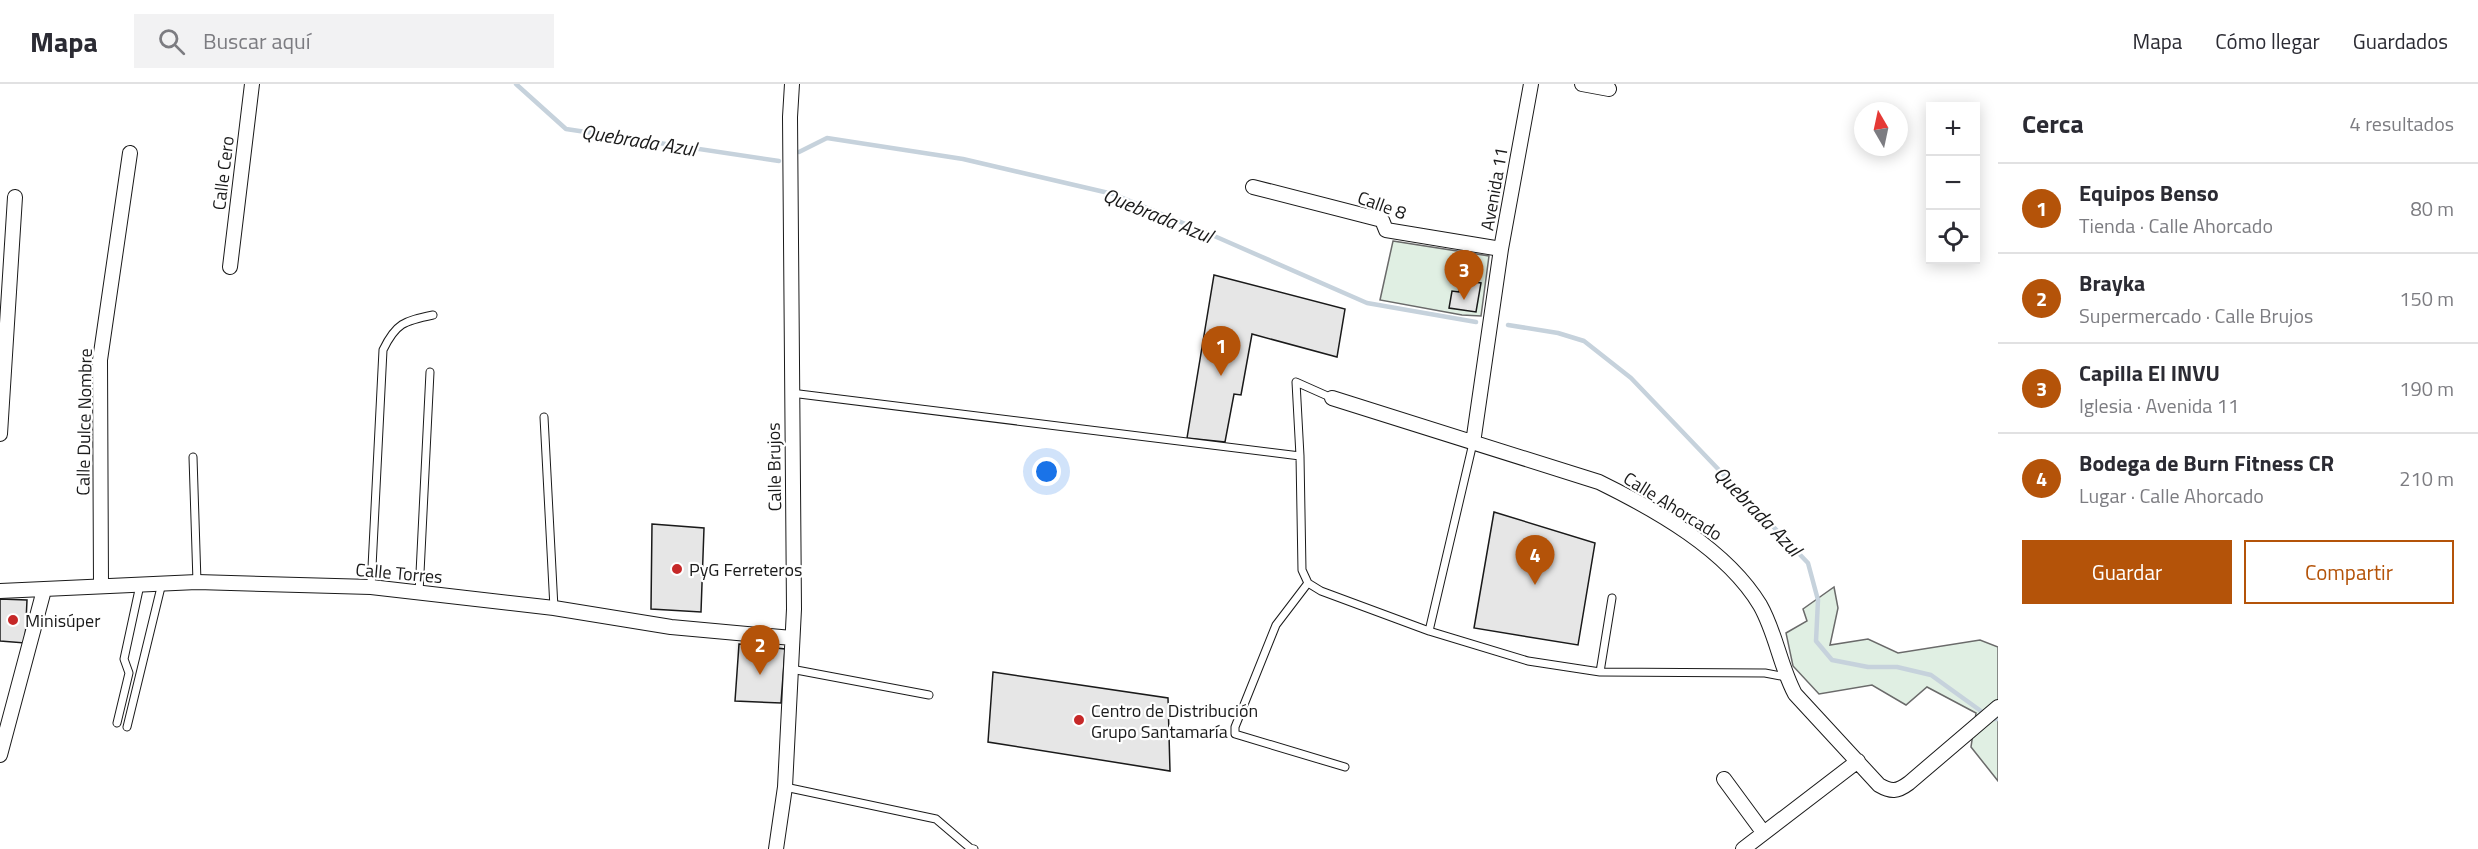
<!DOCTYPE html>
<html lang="es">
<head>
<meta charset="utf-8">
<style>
	body { margin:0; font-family:"Titillium Web",sans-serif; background:#f2f2f3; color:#2b2b33 }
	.controls { position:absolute; right:18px; top:18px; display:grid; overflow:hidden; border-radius:0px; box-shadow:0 3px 15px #0003 }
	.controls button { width:54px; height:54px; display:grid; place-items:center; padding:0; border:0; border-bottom:2px solid #e1e1e2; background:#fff; color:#2b2b33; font:30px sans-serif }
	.compass { position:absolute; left:1854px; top:18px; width:54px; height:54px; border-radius:50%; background:#fff; box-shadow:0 3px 15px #0003; rotate:351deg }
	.you { position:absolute; left:1047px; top:388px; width:21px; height:21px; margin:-15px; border:4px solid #fff; border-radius:50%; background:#1a73e8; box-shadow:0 0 0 9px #1a73e833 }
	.badge { display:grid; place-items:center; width:39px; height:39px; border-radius:50%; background:#b45309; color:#fff; font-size:20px; font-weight:700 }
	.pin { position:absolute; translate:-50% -50px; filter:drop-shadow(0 2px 3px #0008) }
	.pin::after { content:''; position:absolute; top:32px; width:21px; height:18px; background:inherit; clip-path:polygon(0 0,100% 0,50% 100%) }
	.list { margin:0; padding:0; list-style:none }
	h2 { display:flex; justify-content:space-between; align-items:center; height:78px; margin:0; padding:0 24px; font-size:26px }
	h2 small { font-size:20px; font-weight:400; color:#7c7c81 }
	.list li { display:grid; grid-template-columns:39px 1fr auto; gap:18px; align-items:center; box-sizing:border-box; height:90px; padding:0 24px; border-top:2px solid #e1e1e2 }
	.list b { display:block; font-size:22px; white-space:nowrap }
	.list p { margin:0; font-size:20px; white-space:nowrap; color:#7c7c81 }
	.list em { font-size:20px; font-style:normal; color:#7c7c81 }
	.actions { display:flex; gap:12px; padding:18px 24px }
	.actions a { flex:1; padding:14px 0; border:2px solid #b45309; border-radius:0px; text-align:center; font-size:21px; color:#b45309 }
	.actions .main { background:#b45309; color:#fff }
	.icon { flex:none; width:33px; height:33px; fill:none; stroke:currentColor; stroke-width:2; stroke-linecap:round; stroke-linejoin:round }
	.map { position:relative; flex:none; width:1998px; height:765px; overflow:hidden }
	header { display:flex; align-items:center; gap:36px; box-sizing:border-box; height:84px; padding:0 30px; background:#fff; border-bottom:2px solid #e1e1e2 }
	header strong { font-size:28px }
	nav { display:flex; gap:33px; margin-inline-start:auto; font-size:21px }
	.search { width:420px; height:54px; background:#f2f2f3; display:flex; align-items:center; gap:15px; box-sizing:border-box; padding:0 21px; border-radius:0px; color:#7c7c81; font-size:22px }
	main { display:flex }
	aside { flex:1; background:#fff }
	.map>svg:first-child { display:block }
	.green { fill:#e0efe3; stroke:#6a6a6a; stroke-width:1.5 }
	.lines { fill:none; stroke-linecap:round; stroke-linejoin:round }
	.stream { stroke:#c6d2dc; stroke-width:4.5 }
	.building { fill:#e6e6e6; stroke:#1a1a1a; stroke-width:1.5 }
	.lane-casing { stroke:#1a1a1a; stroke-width:9 }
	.street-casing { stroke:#1a1a1a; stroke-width:16 }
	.lane { stroke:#fff; stroke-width:7 }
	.street { stroke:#fff; stroke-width:14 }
	.poi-dot { fill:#c62828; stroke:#fff; stroke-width:2 }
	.labels { text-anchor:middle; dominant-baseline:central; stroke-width:4.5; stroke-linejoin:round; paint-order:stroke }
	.street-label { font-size:18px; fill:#1a1a1a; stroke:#fff }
	.poi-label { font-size:18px; fill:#1a1a1a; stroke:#fff; text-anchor:start }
	.water-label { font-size:20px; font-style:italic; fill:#1a1a1a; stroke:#fff }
</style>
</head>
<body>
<header>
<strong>Mapa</strong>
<div class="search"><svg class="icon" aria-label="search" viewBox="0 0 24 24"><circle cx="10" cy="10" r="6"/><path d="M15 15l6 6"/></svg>Buscar aquí</div>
<nav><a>Mapa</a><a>Cómo llegar</a><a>Guardados</a></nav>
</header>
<main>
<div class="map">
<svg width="1998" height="765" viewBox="0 0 1998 765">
	<rect width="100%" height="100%" fill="#fff"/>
	<path class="green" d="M1393 157 1489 172 1481 232 1462 231 1380 216Z
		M1834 503 1838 524 1830 561 1868 555 1898 569 1980 556 1998 563V697L1971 663 1976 629 1927 603 1906 621 1872 601 1819 610 1793 582 1786 549 1807 537 1803 525Z"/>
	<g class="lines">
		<path class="stream" d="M516 0 566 45 779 77
			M799 68 827 54 963 75 1113 110 1212 151 1367 219 1476 238
			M1508 241 1558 249 1584 257 1631 294 1808 479 1818 516 1816 557 1832 576 1868 583H1897L1931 591 1992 635H1998"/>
	</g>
	<path class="building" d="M1214 191 1345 225 1337 273 1252 250 1241 311 1234 310 1225 358 1187 354Z
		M1461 196 1481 199 1476 228 1449 224 1452 207 1459 208Z
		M1494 428 1595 459 1578 561 1474 544Z
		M652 440 704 444 701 528 651 525Z
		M0 515 27 516 25 559 0 557Z
		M739 560 785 565 781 619 735 617Z
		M993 588 1168 614 1170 687 988 658Z"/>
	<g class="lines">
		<g class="lane-casing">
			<path id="lane" d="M791 309 1300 372
				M1332 314 1296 298 1300 372 1302 486 1308 499 1321 507 1429 547 1528 577 1600 588 1765 589 1786 593
				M544 333 554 524
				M193 373 197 498
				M1308 499 1276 541 1235 643V650L1345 683
				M371 503 383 266C396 239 404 237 433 231
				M419 509 430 288
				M1429 547 1473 359
				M791 585 929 611
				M1600 588 1612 514
				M117 639 129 589 124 575 140 501
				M127 643 162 499
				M785 703 936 735 970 764 974 765"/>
		</g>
		<g class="street-casing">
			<path id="street" d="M1582 0 1609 5
				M1253 103 1382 136 1386 146 1501 165
				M230 183 252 0
				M1332 314 1599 398C1656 426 1726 465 1760 521 1776 549 1780 582 1795 610L1879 701C1891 708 1897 708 1909 699L1998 623
				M0 350 15 113
				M1473 359 1501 165 1531 0
				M101 502 100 276 130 69
				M0 507 197 498 371 503 554 524 671 543 792 554
				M0 671 44 506
				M1724 695 1763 748
				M776 765 785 703 794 525 790 33 792 0
				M1743 765 1858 677"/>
		</g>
		<use href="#lane" class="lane"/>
		<use href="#street" class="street"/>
	</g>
	<g class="poi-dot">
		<circle cx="677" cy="485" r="6"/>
		<circle cx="13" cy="536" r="6"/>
		<circle cx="1079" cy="636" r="6"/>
	</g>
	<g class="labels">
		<g class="street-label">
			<text transform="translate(223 89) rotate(-83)">Calle Cero</text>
			<text transform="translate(1494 105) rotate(-80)">Avenida 11</text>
			<text transform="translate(1382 121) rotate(20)">Calle 8</text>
			<text transform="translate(84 338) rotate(-89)">Calle Dulce Nombre</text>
			<text transform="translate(774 383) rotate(-91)">Calle Brujos</text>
			<text transform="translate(1673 422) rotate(32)">Calle Ahorcado</text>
			<text transform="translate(399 489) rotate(5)">Calle Torres</text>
		</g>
		<g class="poi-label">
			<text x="689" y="485">PyG Ferreteros</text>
			<text x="25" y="536">Minisúper</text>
			<text x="1091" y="626">Centro de Distribución<tspan x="1091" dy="21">Grupo Santamaría</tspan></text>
		</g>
		<g class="water-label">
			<text transform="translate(639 56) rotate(9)">Quebrada Azul</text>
			<text transform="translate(1158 131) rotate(22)">Quebrada Azul</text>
			<text transform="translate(1758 427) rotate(46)">Quebrada Azul</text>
		</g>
	</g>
</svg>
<div class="controls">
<button>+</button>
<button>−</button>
<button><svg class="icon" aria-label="locate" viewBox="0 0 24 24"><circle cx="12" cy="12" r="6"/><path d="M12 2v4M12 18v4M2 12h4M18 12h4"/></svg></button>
</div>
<svg class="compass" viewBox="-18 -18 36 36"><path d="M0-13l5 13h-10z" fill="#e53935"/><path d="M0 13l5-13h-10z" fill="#7c7c81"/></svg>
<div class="you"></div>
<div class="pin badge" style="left:1221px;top:292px">1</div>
<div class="pin badge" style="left:760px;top:591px">2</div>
<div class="pin badge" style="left:1464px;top:216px">3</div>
<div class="pin badge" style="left:1535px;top:501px">4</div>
</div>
<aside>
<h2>Cerca<small>4 resultados</small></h2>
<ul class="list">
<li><span class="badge">1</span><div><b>Equipos Benso</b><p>Tienda · Calle Ahorcado</p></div><em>80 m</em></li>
<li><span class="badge">2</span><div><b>Brayka</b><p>Supermercado · Calle Brujos</p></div><em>150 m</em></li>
<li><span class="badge">3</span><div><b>Capilla El INVU</b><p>Iglesia · Avenida 11</p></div><em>190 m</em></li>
<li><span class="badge">4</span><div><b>Bodega de Burn Fitness CR</b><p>Lugar · Calle Ahorcado</p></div><em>210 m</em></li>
</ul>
<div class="actions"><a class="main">Guardar</a><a>Compartir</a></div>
</aside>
</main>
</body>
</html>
